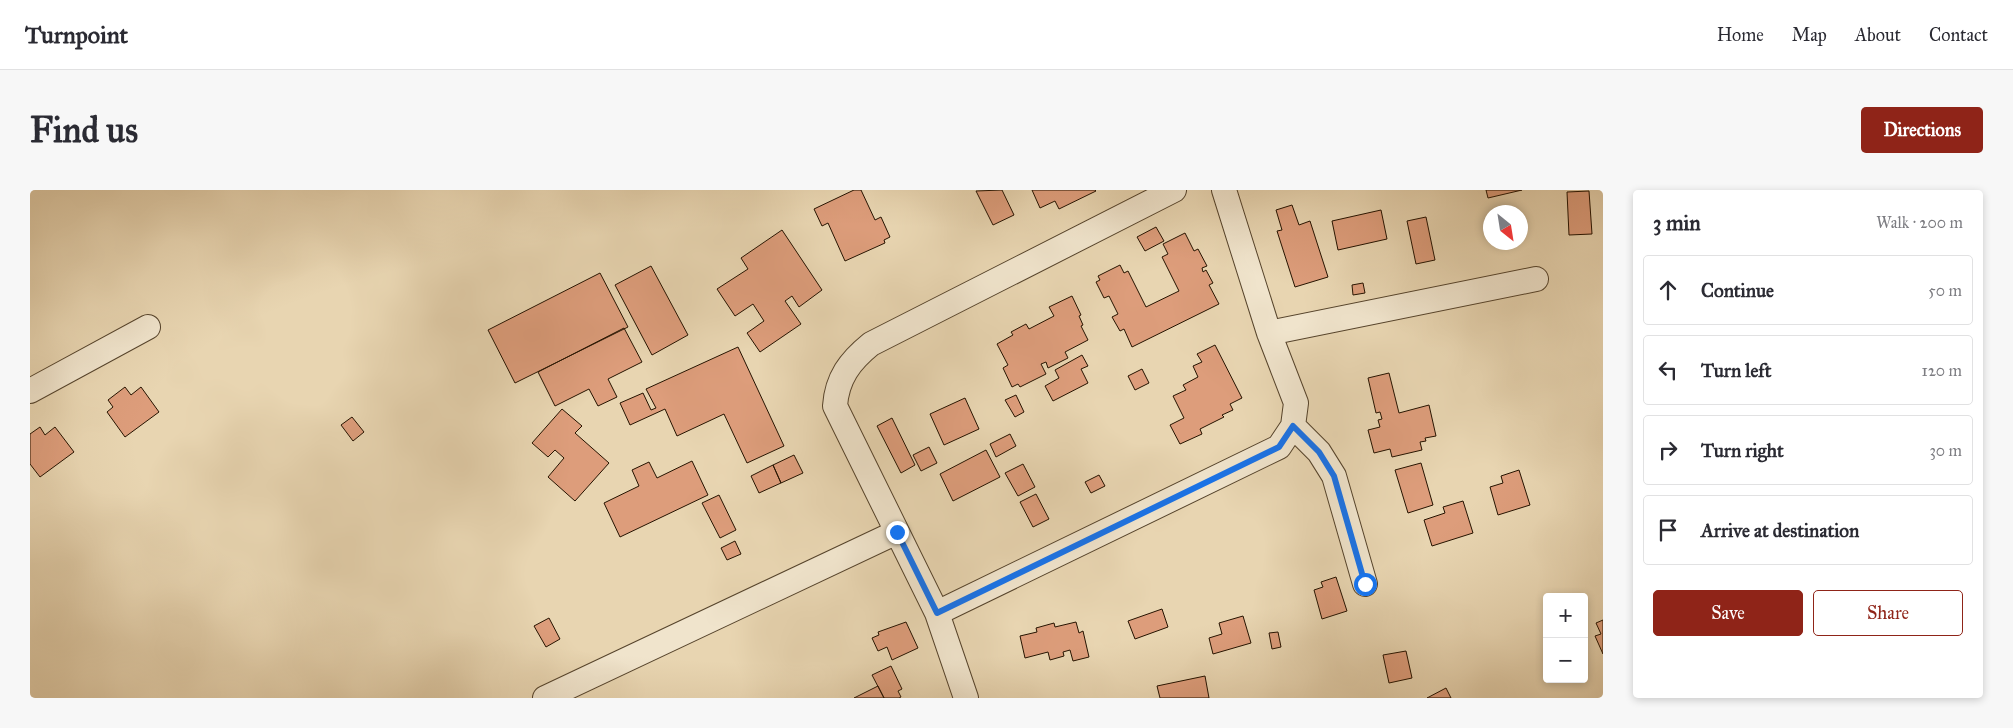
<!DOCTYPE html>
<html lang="en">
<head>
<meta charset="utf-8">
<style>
	body { margin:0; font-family:"IM FELL Great Primer",serif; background:#f7f7f7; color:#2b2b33 }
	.controls { position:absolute; right:15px; bottom:15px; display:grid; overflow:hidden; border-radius:5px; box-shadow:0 2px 8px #0003 }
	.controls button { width:45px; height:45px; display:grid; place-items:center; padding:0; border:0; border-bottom:1px solid #e1e1e2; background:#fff; color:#2b2b33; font:25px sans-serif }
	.compass { position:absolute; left:1453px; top:15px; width:45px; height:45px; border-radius:50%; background:#fff; box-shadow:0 2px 8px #0003; rotate:150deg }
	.stop { position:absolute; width:15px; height:15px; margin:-11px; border:4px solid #1a73e8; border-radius:50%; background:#fff }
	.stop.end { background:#1a73e8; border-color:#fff; box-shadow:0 1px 5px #0008 }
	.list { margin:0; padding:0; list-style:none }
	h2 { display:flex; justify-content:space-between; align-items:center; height:65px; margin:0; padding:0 20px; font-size:21px }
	h2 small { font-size:16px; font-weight:400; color:#7c7c81 }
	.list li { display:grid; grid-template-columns:32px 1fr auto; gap:15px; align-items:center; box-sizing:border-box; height:70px; margin:0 10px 10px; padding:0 10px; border:1px solid #e1e1e2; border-radius:5px }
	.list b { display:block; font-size:19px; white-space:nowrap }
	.list em { font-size:16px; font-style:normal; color:#7c7c81 }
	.actions { display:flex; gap:10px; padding:15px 20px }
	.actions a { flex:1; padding:11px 0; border:1px solid #8f2418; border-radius:5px; text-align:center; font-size:18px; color:#8f2418 }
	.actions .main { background:#8f2418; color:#fff }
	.icon { flex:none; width:28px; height:28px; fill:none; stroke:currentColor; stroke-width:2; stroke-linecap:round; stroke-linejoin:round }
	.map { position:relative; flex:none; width:1573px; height:508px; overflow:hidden; border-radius:5px }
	header { display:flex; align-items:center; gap:30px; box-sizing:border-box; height:70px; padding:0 25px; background:#fff; border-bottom:1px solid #e1e1e2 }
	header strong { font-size:24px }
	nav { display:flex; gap:28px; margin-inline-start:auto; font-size:18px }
	.intro { display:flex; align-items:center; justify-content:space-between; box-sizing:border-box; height:120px; padding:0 30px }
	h1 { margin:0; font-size:35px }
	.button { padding:12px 22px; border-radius:5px; background:#8f2418; color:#fff; font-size:18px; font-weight:700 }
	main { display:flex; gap:30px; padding:0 30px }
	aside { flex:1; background:#fff; border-radius:5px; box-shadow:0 2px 8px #0003 }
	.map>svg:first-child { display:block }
	.building { fill:#dd9d7b; stroke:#251300 }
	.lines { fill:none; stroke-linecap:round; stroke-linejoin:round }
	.street-casing { stroke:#56442c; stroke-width:26 }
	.street { stroke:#f0e4cc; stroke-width:24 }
	.route { stroke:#1a73e8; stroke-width:6 }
</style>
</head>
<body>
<header>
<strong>Turnpoint</strong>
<nav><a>Home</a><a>Map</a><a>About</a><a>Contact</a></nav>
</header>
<div class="intro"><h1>Find us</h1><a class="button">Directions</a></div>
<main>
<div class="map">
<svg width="1573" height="508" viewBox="0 0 1573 508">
	<rect width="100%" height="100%" fill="#e8d5b1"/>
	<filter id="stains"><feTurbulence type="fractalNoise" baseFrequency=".004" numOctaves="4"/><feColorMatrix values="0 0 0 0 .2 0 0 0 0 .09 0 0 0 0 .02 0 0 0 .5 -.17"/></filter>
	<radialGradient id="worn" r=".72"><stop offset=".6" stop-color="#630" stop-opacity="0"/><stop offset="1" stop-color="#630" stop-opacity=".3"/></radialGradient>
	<path class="building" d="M824 0H831L845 30 851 27 860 47 854 50 855 53 815 71 798 33 792 36 784 19Z
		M972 0 984 25 963 35 946 1Z
		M1002 0H1065L1066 1 1029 19 1025 11 1010 18Z
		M1456 0H1492L1458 8Z
		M1559 1 1562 44 1539 45 1537 2Z
		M1262 15 1269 35 1280 31 1298 87 1265 97 1247 41 1252 40 1246 20Z
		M1351 20 1357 49 1308 60 1302 31Z
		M1396 27 1405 70 1386 74 1377 31Z
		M1126 37 1134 51 1115 61 1107 47Z
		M752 40 792 100 769 117 762 106 755 111 771 134 730 162 717 143 734 131 723 114 705 126 687 99 718 79 711 68Z
		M1155 43 1164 61 1168 59 1177 76 1172 78 1173 82 1176 80 1183 93 1179 95 1189 114 1102 157 1094 139 1090 141 1082 127 1088 124 1079 106 1074 108 1066 92 1070 90 1068 86 1090 75 1094 83 1098 81 1116 117 1149 101 1132 67 1138 64 1133 54Z
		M621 76 658 145 622 165 585 95Z
		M570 83 598 137 485 193 458 140Z
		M1333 93 1335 103 1323 105 1322 95Z
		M1042 106 1051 125 1049 126 1053 135 1051 136 1058 150 1035 162 1038 168 1018 178 1016 172 1011 174 1016 184 990 197 988 194 982 197 973 178 978 175 967 154 983 145 981 142 996 134 999 139 1024 126 1019 117Z
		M594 138 612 172 578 189 587 207 568 216 559 199 525 216 508 182Z
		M1185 155 1212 208 1200 214 1203 220 1192 225 1194 227 1170 239 1172 244 1150 254 1140 235 1154 228 1143 206 1156 200 1153 195 1168 187 1163 176 1172 172 1167 164Z
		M708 157 754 256 717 273 694 224 647 246 635 219 600 235 590 213 613 203 621 220 626 218 616 199Z
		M1052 165 1058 176 1051 179 1058 193 1023 211 1015 196 1029 188 1025 180Z
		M1112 179 1119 193 1105 200 1098 186Z
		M1359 183 1369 223 1399 215 1406 246 1395 248 1396 251 1390 252 1392 260 1362 267 1360 259 1344 263 1338 240 1350 237 1348 230 1352 229 1350 222 1346 223 1338 188Z
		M95 197 101 205 111 197 129 222 95 247 77 222 83 217 78 210Z
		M986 205 994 222 985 227 975 210Z
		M935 208 949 239 914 255 900 224Z
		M532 219 552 236 545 243 579 273 545 311 518 287 534 268 525 260 518 267 502 253Z
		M322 227 334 242 323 251 311 235Z
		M862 228 885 275 871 283 847 236Z
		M10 237 15 245 25 237 44 262 10 287 0 274V244Z
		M980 244 986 256 966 267 960 254Z
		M899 257 907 273 891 281 883 265Z
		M956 260 970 287 923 311 910 284Z
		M764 265 773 283 751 293 743 275Z
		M662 271 678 305 590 347 574 313 609 296 602 280 619 272 627 288Z
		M1391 273 1403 315 1378 323 1365 280Z
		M993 274 1005 297 988 306 975 283Z
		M743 275 751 293 729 303 721 286Z
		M1489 280 1500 315 1468 325 1460 297 1473 293 1471 286Z
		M1069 285 1075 296 1061 303 1055 292Z
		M1006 304 1019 329 1003 337 990 312Z
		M689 305 706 340 690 348 672 313Z
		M1433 311 1443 343 1402 356 1394 330 1415 323 1413 317Z
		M705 351 711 364 697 370 691 358Z
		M1306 387 1317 421 1292 429 1284 400 1293 397 1291 392Z
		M1132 419 1138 437 1105 449 1098 431Z
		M1213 426 1221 453 1183 464 1179 448 1192 444 1189 433Z
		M519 428 530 449 516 457 504 436Z
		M1573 430V464L1565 446 1571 444 1566 433Z
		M876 432 888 458 862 470 857 457 848 461 842 448 849 445 848 442Z
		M1046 432 1049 443 1053 441 1059 467 1043 471 1040 460 1033 462 1034 466 1020 470 1018 462 995 468 990 446 1007 442 1006 438 1024 433 1025 437Z
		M1248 442 1251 457 1242 459 1239 443Z
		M1376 461 1382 488 1359 493 1353 465Z
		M861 476 872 499 868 501 871 507 869 508H854L842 485Z
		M1175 486 1179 508H1130L1127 496Z
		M848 496 854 508H824Z
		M1416 498 1421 508H1397Z"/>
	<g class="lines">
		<g class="street-casing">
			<path id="street" d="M1239 143 1506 89
				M0 201 118 137
				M1263 236 1289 262 1304 286 1335 394
				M907 423 1249 257 1263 236 1266 213 1239 143 1194 0
				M515 508 867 342
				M936 508 907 423 805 216C807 188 820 171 841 154L1144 0"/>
		</g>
		<use href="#street" class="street"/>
	</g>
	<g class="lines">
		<path class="route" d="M867 342 907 423 1249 257 1263 236 1289 262 1304 286 1335 394"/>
	</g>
	<rect width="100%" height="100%" filter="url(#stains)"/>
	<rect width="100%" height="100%" fill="url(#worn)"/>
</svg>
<div class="controls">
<button>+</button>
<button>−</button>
</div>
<svg class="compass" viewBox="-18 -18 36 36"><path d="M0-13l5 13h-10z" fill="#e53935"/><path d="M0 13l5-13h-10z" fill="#7c7c81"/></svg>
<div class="stop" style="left:1335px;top:394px"></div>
<div class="stop end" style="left:867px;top:342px"></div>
</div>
<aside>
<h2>3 min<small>Walk · 200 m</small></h2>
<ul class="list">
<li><svg class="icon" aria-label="ahead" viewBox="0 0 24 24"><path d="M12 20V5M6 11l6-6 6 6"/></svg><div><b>Continue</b></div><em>50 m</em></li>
<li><svg class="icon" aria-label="left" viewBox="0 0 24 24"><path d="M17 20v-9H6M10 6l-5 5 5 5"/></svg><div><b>Turn left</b></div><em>120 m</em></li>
<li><svg class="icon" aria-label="right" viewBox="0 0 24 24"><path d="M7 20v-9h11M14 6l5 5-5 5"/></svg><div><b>Turn right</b></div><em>30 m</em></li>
<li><svg class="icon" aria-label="arrive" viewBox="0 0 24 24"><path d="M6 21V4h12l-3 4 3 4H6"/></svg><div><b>Arrive at destination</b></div></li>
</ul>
<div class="actions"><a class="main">Save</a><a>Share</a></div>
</aside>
</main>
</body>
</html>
